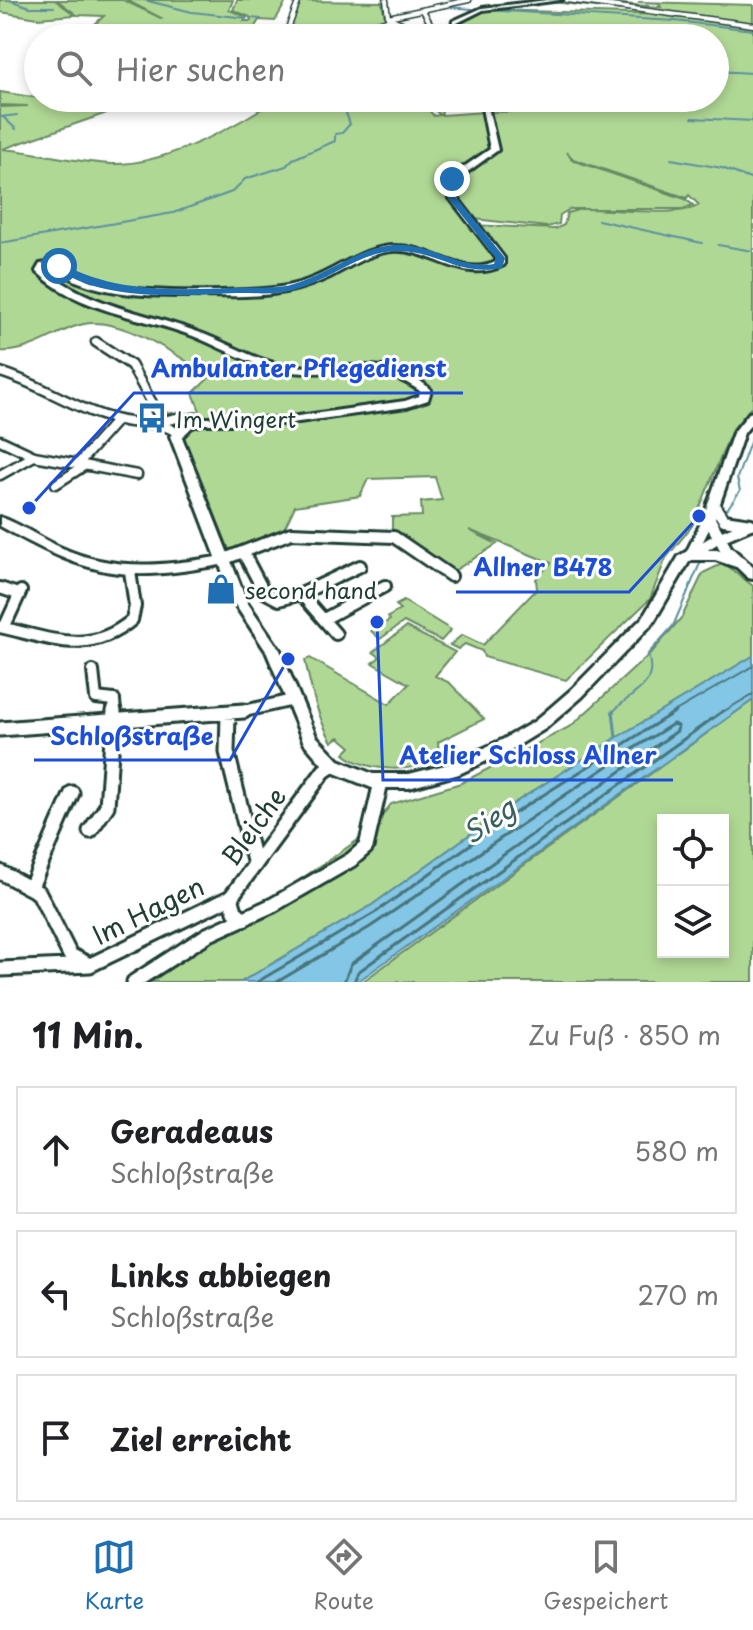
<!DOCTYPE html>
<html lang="de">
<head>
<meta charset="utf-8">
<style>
	body { margin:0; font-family:"Playpen Sans",sans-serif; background:#f6f6f6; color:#202124 }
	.controls { position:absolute; right:24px; bottom:24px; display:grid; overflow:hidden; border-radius:0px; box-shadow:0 4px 12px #0003 }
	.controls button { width:72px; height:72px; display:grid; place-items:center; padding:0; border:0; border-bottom:2px solid #e0e0e0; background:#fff; color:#202124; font:40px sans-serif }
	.stop { position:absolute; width:24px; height:24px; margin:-18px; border:6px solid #1f6fb2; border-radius:50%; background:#fff }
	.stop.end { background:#1f6fb2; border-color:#fff; box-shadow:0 2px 8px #0008 }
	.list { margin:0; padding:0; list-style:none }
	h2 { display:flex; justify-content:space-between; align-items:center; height:104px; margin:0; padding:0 32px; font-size:34px }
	h2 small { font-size:26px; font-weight:400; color:#757577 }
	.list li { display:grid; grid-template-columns:52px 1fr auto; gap:24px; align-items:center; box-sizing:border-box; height:128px; margin:0 16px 16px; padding:0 16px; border:2px solid #e0e0e0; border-radius:0px }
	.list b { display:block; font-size:30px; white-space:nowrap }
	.list p { margin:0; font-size:26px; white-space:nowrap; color:#757577 }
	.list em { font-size:26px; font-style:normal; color:#757577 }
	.icon { flex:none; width:44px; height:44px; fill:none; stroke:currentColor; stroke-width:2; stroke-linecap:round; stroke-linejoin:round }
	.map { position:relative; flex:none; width:753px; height:982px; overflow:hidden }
	.search { position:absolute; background:#fff; box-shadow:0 4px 12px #0003; left:24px; right:24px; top:24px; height:88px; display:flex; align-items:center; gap:20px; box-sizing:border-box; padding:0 28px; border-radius:44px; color:#757577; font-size:30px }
	.sheet { height:536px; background:#fff }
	nav { display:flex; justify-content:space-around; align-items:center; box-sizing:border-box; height:112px; border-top:2px solid #e0e0e0; background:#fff; font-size:22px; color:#757577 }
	nav a { display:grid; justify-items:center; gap:4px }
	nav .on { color:#1f6fb2 }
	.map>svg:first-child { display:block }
	.green { fill:#b0d895; stroke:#688a64; stroke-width:2; fill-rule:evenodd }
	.water { fill:#84c6e5; stroke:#5c8f9e; stroke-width:2 }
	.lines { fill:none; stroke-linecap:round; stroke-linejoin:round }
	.shore-far1 { stroke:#47747b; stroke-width:2 }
	.shore { stroke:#47747b; stroke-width:3 }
	.stream-far1 { stroke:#5c8f9e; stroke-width:2 }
	.stream { stroke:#5c8f9e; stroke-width:3 }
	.minor-far3-casing { stroke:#1f3d34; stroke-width:7 }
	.minor-far2-casing { stroke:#1f3d34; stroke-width:13 }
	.minor-far1-casing { stroke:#1f3d34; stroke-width:16 }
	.minor-casing { stroke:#1f3d34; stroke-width:19 }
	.major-casing { stroke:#1f3d34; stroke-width:6 }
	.minor-far3 { stroke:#fff; stroke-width:4 }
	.minor-far2 { stroke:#fff; stroke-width:8 }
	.minor-far1 { stroke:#fff; stroke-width:10 }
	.minor { stroke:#fff; stroke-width:13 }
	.major { fill:#fff; fill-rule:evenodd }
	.route { fill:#1f6fb2 }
	.labels { text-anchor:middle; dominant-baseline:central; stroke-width:6; stroke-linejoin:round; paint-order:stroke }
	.poi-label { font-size:22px; fill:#1f3d34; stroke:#fff; text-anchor:start }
	.near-street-label { font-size:26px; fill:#1f3d34; stroke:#fff }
	.near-water-label { font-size:28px; font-style:italic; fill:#385f60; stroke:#fff }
	.leader { fill:none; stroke:#1d4ed8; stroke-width:3 }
	.callout-dot { fill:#1d4ed8; stroke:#fff; stroke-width:3 }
	.callout-label { font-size:24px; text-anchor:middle; font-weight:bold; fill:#1d4ed8; stroke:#fff; stroke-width:6; stroke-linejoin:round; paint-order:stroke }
</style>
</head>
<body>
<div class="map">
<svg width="753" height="982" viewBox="0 0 753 982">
	<rect width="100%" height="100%" fill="#fff"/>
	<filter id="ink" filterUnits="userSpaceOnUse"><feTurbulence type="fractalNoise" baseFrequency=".0125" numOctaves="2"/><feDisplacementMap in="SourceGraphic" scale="16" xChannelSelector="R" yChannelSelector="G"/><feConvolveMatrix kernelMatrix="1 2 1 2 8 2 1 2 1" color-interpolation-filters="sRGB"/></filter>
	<g filter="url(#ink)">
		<path class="green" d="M0 0H55L75 15 38 18 0 12Z
			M57 0H123L163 19 126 0H233L229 10 247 17 244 21H251L250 17 233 10 237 0H287L275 21 259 20 248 38H79L104 16 77 15Z
			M570 0 661 7 659 3 638 2 753 5V405L732 430 692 526 666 558 650 599 566 680 484 657 482 651 465 644 458 649 450 645 462 635 483 645 537 589 536 579 551 563 469 530 497 544 452 572 392 533V517L422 516 421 502 442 500 435 477 368 479 360 496 295 506 283 531 232 557 181 430 165 420 159 411 179 415 200 411 193 393 211 376C178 357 132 323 93 323 65 323 34 354 0 351V107L28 106 0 105V92L38 98H150L3 149C39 152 76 163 113 164 160 165 223 133 261 109V98H418L434 116 440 115 422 98H440L442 115 484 112 492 149 448 179 442 188 472 225 555 229 564 225 567 213 581 209C605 208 683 218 699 205L689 195 687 198 573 159 567 152 572 160 685 199 693 205 683 209H570L560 215 559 224 547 227 474 219 449 189 454 179 497 150 489 112 587 110 581 98H715V38H461L456 26C473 0 540 4 570 0ZM553 2 665 15 489 10Z
			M300 1 382 2 385 18C345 37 331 41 289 31Z
			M389 21 433 38H371L362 32Z
			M724 563 753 586V656L616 738 505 809 372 905 241 982H151L371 831 391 804 461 783 571 726 653 651 682 617 703 573Z
			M404 601 451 630 441 641 404 622 380 639 371 631 390 620 388 617 400 610 396 605Z
			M406 627 455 652 435 676 450 683 484 719 438 742 439 754C421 775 364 772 344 754L351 747 339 737 332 742C317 716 311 689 305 660L310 658 389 704 409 684 372 663 380 657 373 652Z
			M753 700V982H362ZM663 820H723V952H663Z"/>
		<path class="water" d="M753 656V700L357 982H241L372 905 505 809 616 738Z"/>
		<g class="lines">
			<path class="shore-far1" d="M672 713 753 666
				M721 713 753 694"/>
			<path class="shore" d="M257 982 376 912 510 816 676 711
				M277 982 370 927 636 747 673 724 678 726 677 731 351 964 344 982
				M354 982 358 972 723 711"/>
			<path class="stream-far1" d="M9 0 30 7H54
				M144 0 192 12 247 18
				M448 7 472 9
				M484 10 675 21 753 30
				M250 18 261 19
				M715 71 753 73
				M291 98 344 110
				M0 117 17 115
				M3 117 16 129
				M692 118 753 121
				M671 159 722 168 753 180
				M598 220 702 243
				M0 243 173 213 232 192 245 179 286 166 293 159 335 141V134L342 133 350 124 345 110 355 98
				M718 245 753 251
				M725 512 740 491 737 478 753 434
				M612 713C630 691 659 689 648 654L673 626 701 561"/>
			<path class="stream" d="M613 711 616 737"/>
			<g class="minor-far3-casing">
				<path id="minor-far3" d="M299 0 287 31 340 36
					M386 0 388 17
					M567 0 753 25
					M388 17 469 0
					M388 17 435 38
					M412 27 430 23 424 12
					M222 33 287 31
					M336 37 390 19"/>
			</g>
			<g class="minor-far2-casing">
				<path id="minor-far2" d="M96 342 131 365 163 423
					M0 372C45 385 84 416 130 422 150 424 161 422 178 433
					M163 421 182 417
					M0 440 34 456 78 464 117 420
					M78 464 137 475
					M0 475 34 456
					M56 484 84 466"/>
			</g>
			<g class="minor-far1-casing">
				<path id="minor-far1" d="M713 504 724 520 751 524
					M718 538 748 525
					M692 552 709 518
					M244 554 264 592 279 600 301 594 336 634
					M691 555H716L737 562
					M222 560 291 533 394 537 451 576
					M0 588 18 594
					M301 594 360 566
					M324 619 385 586
					M0 627C50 638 88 657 132 620L135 606 130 571
					M4 628 21 591
					M93 671 96 698 114 700 115 713
					M235 713 293 700"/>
			</g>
			<g class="minor-casing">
				<path id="minor" d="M228 715 227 752 255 865
					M0 729 244 711
					M90 831 107 806 114 711
					M0 872 39 893 70 955 86 963
					M31 887 72 793
					M244 919 235 911 231 897 324 771 333 765
					M1 969 90 965 231 897
					M134 982 207 935 273 905 351 860 366 847 381 782"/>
			</g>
			<g class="major-casing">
				<path id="major" d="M547 0H561L483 10 457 23V30L462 38H456L451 30 453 21 482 8Z
					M480 98H486L498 150 455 181 450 188 504 258V265C461 286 433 248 392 251 369 253 350 267 330 277 317 283 304 288 290 291 257 298 224 296 191 296 163 296 134 296 106 290 96 288 86 285 76 281 67 276 60 269 49 268L45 270C92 307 144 312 198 332 227 342 253 360 284 365 334 373 390 350 431 390L428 400 407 407 284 424H203L192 427 182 437 247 602 280 650 316 736 339 760 373 774H409L449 764 502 740 535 721 572 689 643 617 679 556 712 536 703 518 733 433 749 413 753 412V422L744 433 715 518 731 547 753 567V579L748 578 721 552 717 544 689 562 653 623 582 697 545 729 514 748 459 774 409 788H372L327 770 304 743 266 651 234 603 220 565C191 570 162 575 133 574 85 573 41 549 0 526V517C21 524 41 539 62 548 113 571 163 566 216 557L170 436 184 423 203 418H284L405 401 419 396 420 391C372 357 337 379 284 371 251 366 223 348 193 336 140 316 78 312 36 271L40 264C59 260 68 271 85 278 94 282 104 284 114 286 156 293 205 292 248 290 270 289 292 287 313 278 341 267 366 245 397 246 431 246 463 278 496 262V258L442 188 449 177 490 149Z"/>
			</g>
			<use href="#minor-far3" class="minor-far3"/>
			<use href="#minor-far2" class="minor-far2"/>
			<use href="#minor-far1" class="minor-far1"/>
			<use href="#minor" class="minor"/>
			<use href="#major" class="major"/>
		</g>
	</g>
	<path class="route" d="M452 176 456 179 450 188 452 193 505 258 502 268C458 277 435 249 395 251 359 252 328 281 293 290 276 295 255 293 238 293 183 295 99 303 54 266L62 264C116 293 176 290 236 288 253 287 274 289 291 285 327 275 356 249 393 245 429 242 459 270 494 264L496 258 444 193 442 188Z"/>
	<defs>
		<g id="bus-bare" transform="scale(2.4)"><path d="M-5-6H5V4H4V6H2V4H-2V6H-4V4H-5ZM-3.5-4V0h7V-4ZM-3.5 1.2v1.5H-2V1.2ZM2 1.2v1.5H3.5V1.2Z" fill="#1f6fb2" stroke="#fff" stroke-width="2.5" paint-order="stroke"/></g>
		<g id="shop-bare" transform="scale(2.4)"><path d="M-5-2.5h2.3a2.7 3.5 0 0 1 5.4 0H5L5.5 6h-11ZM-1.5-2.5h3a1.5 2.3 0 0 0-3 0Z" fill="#1f6fb2" stroke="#fff" stroke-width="2.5" paint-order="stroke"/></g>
	</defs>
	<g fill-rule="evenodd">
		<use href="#bus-bare" x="152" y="418"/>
		<use href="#shop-bare" x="221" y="589"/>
	</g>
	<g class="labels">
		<g class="poi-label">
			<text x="176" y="418">Im Wingert</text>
			<text x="245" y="589">second hand</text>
		</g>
		<g class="near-street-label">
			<text transform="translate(253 826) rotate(-54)">Bleiche</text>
			<text transform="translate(148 910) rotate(-26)">Im Hagen</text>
		</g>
		<g class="near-water-label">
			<text transform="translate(488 820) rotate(-34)">Sieg</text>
		</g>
	</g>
	<path class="leader" d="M29 508L134 393H463M699 516L629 592H456M288 659L230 760H34M377 622L383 780H673"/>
	<g class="callout-dot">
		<circle cx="29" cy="508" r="8"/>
		<circle cx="699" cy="516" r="8"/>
		<circle cx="288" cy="659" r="8"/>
		<circle cx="377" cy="622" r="8"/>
	</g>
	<g class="callout-label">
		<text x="299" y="377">Ambulanter Pflegedienst</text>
		<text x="543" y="576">Allner B478</text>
		<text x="132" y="745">Schloßstraße</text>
		<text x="528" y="764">Atelier Schloss Allner</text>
	</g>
</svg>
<div class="controls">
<button><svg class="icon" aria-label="locate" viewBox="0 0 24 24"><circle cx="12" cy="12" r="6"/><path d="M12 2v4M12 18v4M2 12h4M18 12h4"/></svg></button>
<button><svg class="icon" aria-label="layers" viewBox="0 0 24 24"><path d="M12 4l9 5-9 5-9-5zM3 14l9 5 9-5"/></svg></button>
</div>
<div class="stop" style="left:59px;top:266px"></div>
<div class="stop end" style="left:452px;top:179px"></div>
<div class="search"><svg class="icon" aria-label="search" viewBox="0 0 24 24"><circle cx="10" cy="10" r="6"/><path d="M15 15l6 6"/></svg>Hier suchen</div>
</div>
<section class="sheet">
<h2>11 Min.<small>Zu Fuß · 850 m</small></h2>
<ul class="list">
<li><svg class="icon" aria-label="ahead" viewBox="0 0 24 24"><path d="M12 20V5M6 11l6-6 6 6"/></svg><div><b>Geradeaus</b><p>Schloßstraße</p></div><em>580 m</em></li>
<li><svg class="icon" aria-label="left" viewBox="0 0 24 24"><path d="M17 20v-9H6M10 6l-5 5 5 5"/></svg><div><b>Links abbiegen</b><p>Schloßstraße</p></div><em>270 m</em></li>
<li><svg class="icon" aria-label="arrive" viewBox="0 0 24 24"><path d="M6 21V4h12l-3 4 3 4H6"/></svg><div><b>Ziel erreicht</b></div></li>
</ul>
</section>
<nav>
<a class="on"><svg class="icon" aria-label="map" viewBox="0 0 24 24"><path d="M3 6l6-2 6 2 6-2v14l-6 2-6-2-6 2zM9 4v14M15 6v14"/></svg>Karte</a>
<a><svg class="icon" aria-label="directions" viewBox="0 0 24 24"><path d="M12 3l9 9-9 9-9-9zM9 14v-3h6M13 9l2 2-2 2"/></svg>Route</a>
<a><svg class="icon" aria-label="saved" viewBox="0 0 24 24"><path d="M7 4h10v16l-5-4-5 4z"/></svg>Gespeichert</a>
</nav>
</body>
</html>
